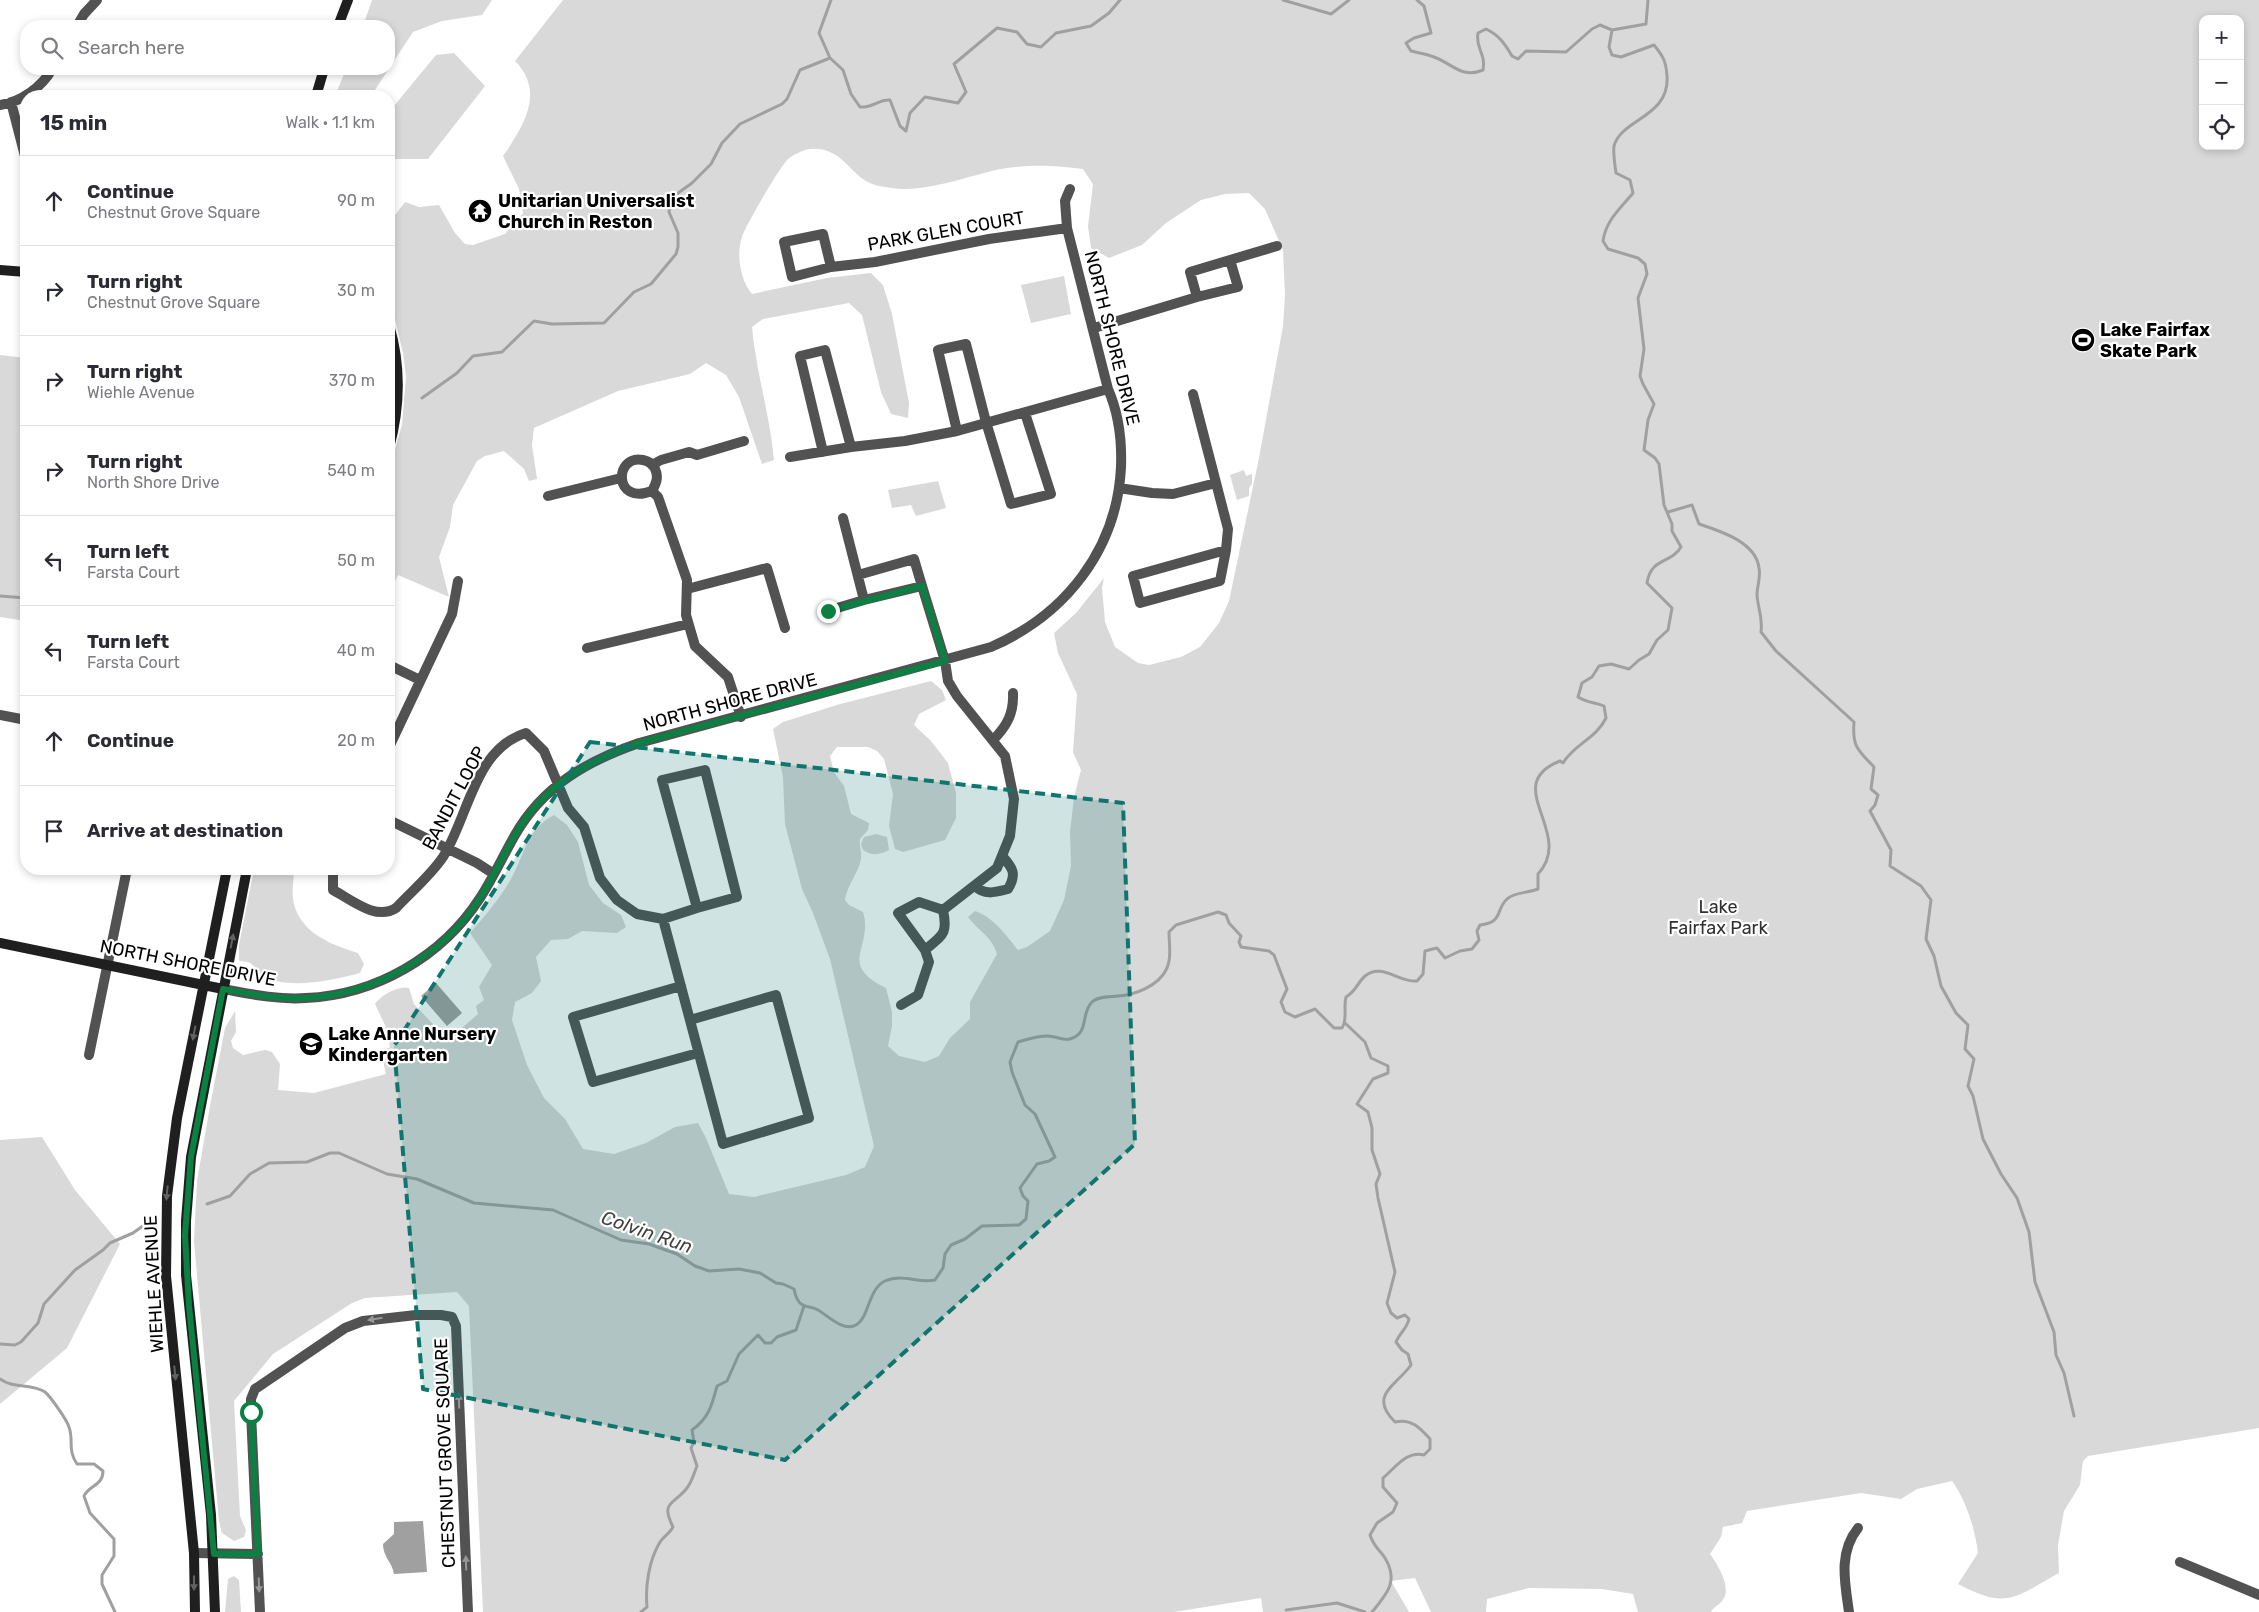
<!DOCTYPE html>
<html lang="en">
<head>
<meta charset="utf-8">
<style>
	body { margin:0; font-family:Rubik,sans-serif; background:#f2f2f3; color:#2b2b33 }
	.controls { position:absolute; right:15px; top:15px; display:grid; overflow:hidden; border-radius:10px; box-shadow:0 2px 8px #0003 }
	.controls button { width:45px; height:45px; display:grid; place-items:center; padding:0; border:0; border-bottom:1px solid #e1e1e2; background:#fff; color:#2b2b33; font:25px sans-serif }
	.stop { position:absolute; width:15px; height:15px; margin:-11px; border:4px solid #0b8043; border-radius:50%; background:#fff }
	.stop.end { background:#0b8043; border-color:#fff; box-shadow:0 1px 5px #0008 }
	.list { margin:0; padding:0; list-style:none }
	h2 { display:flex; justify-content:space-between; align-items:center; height:65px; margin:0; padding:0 20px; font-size:21px }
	h2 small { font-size:16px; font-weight:400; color:#7c7c81 }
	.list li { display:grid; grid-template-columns:32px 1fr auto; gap:15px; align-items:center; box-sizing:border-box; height:90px; padding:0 20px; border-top:1px solid #e1e1e2 }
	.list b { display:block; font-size:19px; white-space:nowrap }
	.list p { margin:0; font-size:16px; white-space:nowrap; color:#7c7c81 }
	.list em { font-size:16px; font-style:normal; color:#7c7c81 }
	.icon { flex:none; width:28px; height:28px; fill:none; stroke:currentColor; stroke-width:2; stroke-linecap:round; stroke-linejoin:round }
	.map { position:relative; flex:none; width:2259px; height:1612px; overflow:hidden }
	.search { position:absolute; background:#fff; box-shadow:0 2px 8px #0003; left:20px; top:20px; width:375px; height:55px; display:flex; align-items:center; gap:12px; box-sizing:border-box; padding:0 18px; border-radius:20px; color:#7c7c81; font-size:19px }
	.panel { position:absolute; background:#fff; box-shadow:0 2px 8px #0003; left:20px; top:90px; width:375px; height:785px; border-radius:20px }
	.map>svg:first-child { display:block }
	.green { fill:#d9d9d9; fill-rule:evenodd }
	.water { fill:#a0a0a0 }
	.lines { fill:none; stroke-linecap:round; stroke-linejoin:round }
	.stream { stroke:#a0a0a0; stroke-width:3 }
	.street { stroke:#525252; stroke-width:10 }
	.secondary { stroke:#1f1f1f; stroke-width:10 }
	.oneway { fill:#626262 }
	.oneway2 { fill:#979797 }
	.route { stroke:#0b8043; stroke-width:6 }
	.marked { fill:#0f766e; fill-opacity:0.2; stroke:#0f766e; stroke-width:4; stroke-dasharray:10 6; stroke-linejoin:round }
	.labels { text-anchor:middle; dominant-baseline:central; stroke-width:4.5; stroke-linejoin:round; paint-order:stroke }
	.poi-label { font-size:18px; font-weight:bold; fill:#000; stroke:#fff; text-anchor:start }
	.street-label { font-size:18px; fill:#000; stroke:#fff }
	.park-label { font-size:18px; fill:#303030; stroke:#fff }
	.water-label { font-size:19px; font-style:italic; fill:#414141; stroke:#fff }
</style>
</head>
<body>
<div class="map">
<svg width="2259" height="1612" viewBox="0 0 2259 1612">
	<rect width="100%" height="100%" fill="#fff"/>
	<path class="green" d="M372 0H492L482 15 442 21 413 32 371 96H335L346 69H389V26H363Z
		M563 0H2259V1428L2088 1456 2083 1461 2080 1485 2064 1511 2058 1545 2059 1573C2014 1598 2007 1610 1958 1584L1978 1553C1975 1529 1966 1500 1952 1481L1917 1489 1901 1499 1861 1493 1747 1511 1742 1523 1723 1527 1721 1537 1710 1554C1718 1565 1733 1589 1722 1601 1718 1606 1713 1607 1711 1612H1638L1633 1594 1602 1589 1529 1588 1487 1599 1486 1612H1431L1415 1578 1391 1581 1409 1612H1263L1261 1598 1174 1612H483L469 1306 457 1292 365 1298 352 1303 273 1354 234 1401 240 1516 246 1530 244 1537 234 1541 222 1533 219 1521 194 1241 197 1181 210 1106 225 1028 235 1011 236 1032 231 1041 233 1048 243 1055 265 1050 272 1052 280 1064 278 1090 314 1093 386 1074 381 1052 390 1047 385 1025 375 1004C381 995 399 985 409 988L414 1004 448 1040 478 1014 476 1006 484 1000 479 987 492 965 470 933C483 918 497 902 508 884 524 859 525 830 554 815L567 825 578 842 589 885 603 903 621 915 626 927 617 933 582 931 568 939 551 940 536 957 541 981 532 993 515 1002 512 1020 527 1065 544 1098 565 1119 583 1149 614 1154 646 1143 675 1127 698 1123 706 1138 729 1194 754 1197 846 1175 865 1167 874 1146 830 959 813 913 802 889 785 824 783 777 773 729 783 722 840 704 931 681 942 690 946 700 919 714 914 725 931 741 948 763 956 793V818L945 840 903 852 895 849 889 826 893 794 884 759 877 751 868 747H837L830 756 834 772 844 786 851 814 869 823 868 830 860 839C859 846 862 853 861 859 858 874 847 885 845 900L849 905 863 912C874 947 836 964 886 988L892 1012V1026L888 1046 899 1056 925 1062 939 1056 950 1038 970 1019V1002L997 954C991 935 979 932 968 917L975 911C993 917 1006 935 1018 950L1027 947 1050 931 1064 900 1071 866 1070 832 1074 797 1081 770 1073 752 1077 694 1058 653 1054 633 1076 613 1104 578 1102 588 1105 622 1115 647 1138 663 1149 665 1181 657 1200 647 1219 623 1229 601 1259 458 1283 326 1285 296 1283 250 1265 209 1249 193 1225 194 1201 200 1166 223 1142 245 1109 258 1091 248 1088 226 1093 184 1083 169C1055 165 1025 164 996 170 966 177 923 193 892 188 885 187 876 186 870 183 849 174 842 146 809 149 804 150 792 155 788 159 780 167 745 226 742 237 736 254 740 280 752 294L827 278 871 273 883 285 892 314 909 403 908 418 891 414 881 392 862 315 849 303 763 319 752 327C756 372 770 415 774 460L762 464 739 397 726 375 706 363 690 374 618 391 534 428 532 445 537 479 529 481 524 469 504 451 485 456 477 461 453 505 450 527 439 557 449 597 398 575 389 593V471L402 425 406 377 403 353 389 294V223L405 202 419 207 439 205 455 233 465 244 473 245 505 234 523 213 519 189 503 156C523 127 546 92 515 61ZM2203 19H2240V146H2203Z
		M454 53 485 86 428 159H389V112L436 55Z
		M1064 276 1071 314 1031 323 1021 285Z
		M0 355 26 358V621L0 617Z
		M1244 470 1246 476 1252 474V484L1249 488V496L1237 500 1230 475Z
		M938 481 946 508 916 516 911 505 892 508 888 490Z
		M876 834 887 837 889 850C880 855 872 856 863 850L861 844 864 837Z
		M254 869H294C294 879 291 893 294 904 301 933 332 945 358 953L364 964 360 973C335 980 291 989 267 978 254 972 258 961 239 961V945Z
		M42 1137 75 1190 120 1244 67 1348 0 1404V1140Z
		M234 1576 239 1580 241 1612H225L228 1579Z"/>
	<path class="water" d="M436 983 462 1013 447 1026 421 996Z
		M423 1521 427 1572 394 1574C392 1562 383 1557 383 1544L394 1534V1522Z"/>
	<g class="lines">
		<path class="stream" d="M831 0 819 33 830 58 843 70 851 94 860 107C873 108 879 99 890 100L900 126 906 131 910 113 925 97 958 103 966 92 954 64 997 28 1017 32 1027 44 1041 47 1056 33 1091 26 1109 13 1120 0
			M1283 0 1331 14 1349 0
			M1417 0 1424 6 1431 33 1414 38 1406 43 1411 51C1418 53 1427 54 1434 57 1453 64 1462 79 1483 70 1486 52 1475 49 1478 33L1486 29C1499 35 1505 44 1512 56L1518 59 1526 51 1566 52 1592 29 1600 25 1612 30 1646 24 1648 0
			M422 398 457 373 473 356 502 352 534 321 552 324 604 323 634 292 651 284 676 254 678 247V233L669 212 670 203 674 196 692 183 711 164 722 143 740 124 782 104 787 99 800 70 830 58
			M1668 512 1692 505 1699 524C1720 531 1756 542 1759 568 1761 577 1757 586 1757 595 1758 609 1763 617 1761 632L1776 651 1854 722C1852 747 1858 750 1874 767L1871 789 1878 795 1875 805 1870 811 1891 850 1890 866 1921 886 1931 900 1926 939 1934 956 1941 986 1956 1013 1968 1025 1965 1049 1974 1059 1968 1086 1973 1096 1983 1139 2001 1174 2017 1198 2029 1232 2035 1282 2054 1332 2056 1355 2064 1373 2074 1416
			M0 596 26 598
			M1345 1023 1365 1042 1371 1058 1388 1066V1073L1373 1079 1357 1104 1368 1112 1372 1128V1150L1380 1174 1376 1184 1378 1198 1395 1272 1387 1303 1391 1313 1397 1318 1405 1315 1409 1319C1407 1329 1400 1332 1396 1342L1402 1350 1408 1354 1411 1365C1396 1386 1368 1395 1395 1422 1411 1418 1420 1428 1430 1439V1449L1424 1455C1407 1450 1395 1468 1383 1478V1487L1397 1503 1393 1512 1377 1523 1370 1535C1374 1547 1379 1549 1385 1558 1399 1581 1387 1594 1372 1612
			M207 1204 230 1196 250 1174 269 1163 307 1162 330 1153H339L387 1174 417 1179 474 1203 553 1210 621 1240 649 1244 677 1254 695 1266 709 1271 739 1269 760 1273 776 1283 783 1284 794 1289C795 1294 796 1299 800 1303 805 1308 812 1306 818 1310 827 1315 843 1332 856 1325 869 1318 868 1289 885 1281 903 1273 919 1284 935 1280L943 1268 945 1254 951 1245 965 1239 982 1226 1019 1225 1026 1219 1028 1201 1023 1196 1020 1188 1037 1164 1049 1161 1055 1157 1035 1114 1025 1105 1012 1072 1010 1062 1018 1042C1028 1039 1037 1036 1048 1036 1055 1036 1064 1041 1070 1039 1090 1033 1080 1014 1092 1002 1098 996 1110 997 1118 996 1135 995 1158 986 1166 970 1172 959 1169 944 1169 932L1176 925 1218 912 1226 915 1229 923 1241 936 1239 942 1241 947 1269 951 1274 955 1287 989 1281 1002 1285 1012 1295 1017 1315 1009 1334 1028H1342C1348 1019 1343 1007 1346 997 1357 990 1357 983 1365 976 1382 962 1399 983 1417 981L1423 974 1425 951 1437 948 1445 958 1460 951 1472 949 1479 940 1477 931 1480 925C1504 922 1495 910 1507 899 1515 892 1528 893 1538 889V874C1576 833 1499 785 1560 761L1563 763C1574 744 1596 739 1606 718L1604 706C1595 702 1587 703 1578 697L1582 683 1592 677 1599 666 1611 664 1629 669 1639 660 1649 654 1657 640 1668 630 1672 608 1647 583C1651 557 1671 564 1681 547L1672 531V524L1664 505 1659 464 1655 458 1644 450 1648 420 1654 404 1643 384 1640 376 1644 349 1638 298 1647 274 1645 264 1638 258 1608 249 1603 241C1606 220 1620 209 1633 193L1630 180 1616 173C1615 165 1613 154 1614 146 1621 119 1670 117 1667 76 1666 61 1663 56 1654 45L1621 57 1612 55 1609 47 1612 30
			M0 1344 15 1345 21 1342 38 1323 44 1304 75 1270 103 1250 110 1243 133 1233 154 1218
			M0 1379C13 1389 32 1383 45 1392 50 1396 67 1420 69 1427 74 1441 67 1449 77 1464H94L103 1471C103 1486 89 1485 84 1496L90 1513 114 1539V1556L102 1575V1584L115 1612
			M1286 1610 1337 1603 1365 1612
			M641 1612 647 1607C645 1586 649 1560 660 1542 664 1536 670 1533 673 1527 660 1501 674 1505 687 1488 692 1482 694 1473 697 1466L691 1448 694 1442 692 1430C709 1418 712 1405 717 1386L727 1381 739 1354 758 1335 765 1343H771L777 1337 796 1330 804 1306"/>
		<path class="street" d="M77 26 84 14 97 0
			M11 102 26 160
			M0 105C21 102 42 87 52 69
			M823 234 831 267 792 277 784 242Z
			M1230 260 1277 246
			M831 267 875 262 989 239 1067 228
			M1094 328 1197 297 1238 287 1230 260 1190 272 1197 297
			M1193 394 1228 529 1226 550 1133 576 1140 603 1220 581 1226 550
			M957 431 938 350 966 344 986 422 1011 504 1051 494 1025 413
			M823 452 800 356 825 350 851 447
			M790 457 851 447 905 441 957 431 1108 389
			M652 465 661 460 689 452 697 455 744 441
			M1119 488 1152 493 1173 494 1216 483
			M652 491C613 506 614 454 643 460 648 461 653 464 655 469 659 477 656 484 652 491L658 497 687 580 686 615 695 646 728 677 741 717
			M548 496 621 478
			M843 518 864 600 922 586 945 661 948 681 957 696 1005 756 1014 799 1010 836 997 868 943 910C948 934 943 935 925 950L929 962 918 995 901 1005
			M858 575 914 559 922 586
			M687 589 767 568 785 628
			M827 611 864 600
			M587 648 688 624
			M389 665 420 680
			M0 715 26 720
			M993 740C1007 726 1014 713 1013 693
			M389 747 452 614 458 581
			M389 820 477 863 494 874
			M333 869V890C352 900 376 921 396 908 411 892 431 875 443 857 469 816 474 749 526 733L544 751 568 808 584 827 600 878 617 900 637 914 663 919 697 908 662 780 705 770 737 897 697 908
			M975 886C985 896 996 892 1008 889 1017 874 1013 868 1002 856
			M663 919 723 1144 809 1118 776 995 690 1020
			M925 950 898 913 919 902 943 910
			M681 986 573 1017 593 1082 698 1053
			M223 989C250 994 278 1000 306 998 375 995 442 957 480 898 493 878 503 856 515 835 543 786 587 761 639 743L991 647C1065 615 1117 550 1121 467 1122 440 1119 414 1108 389L1067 228 1065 201 1070 189
			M89 1055 127 869
			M194 1553 258 1554
			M2180 1562 2259 1595
			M260 1612 251 1412V1399L255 1389 345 1328 363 1321 416 1315H441L452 1317 456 1326 468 1612
			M1849 1612C1845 1583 1838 1553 1858 1528"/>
		<path class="secondary" d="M338 26 348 0
			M316 96 324 69
			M0 270 26 272
			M389 325C401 365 400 408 389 448
			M0 943 223 989
			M195 1612 194 1553 166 1276 167 1196 177 1118 227 869
			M215 1612 211 1515 186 1275V1221L191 1157 247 869"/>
	</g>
	<defs><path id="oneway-solid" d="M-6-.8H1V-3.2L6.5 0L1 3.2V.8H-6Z" transform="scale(1.25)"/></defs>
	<g class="oneway">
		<use href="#oneway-solid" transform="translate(232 941) rotate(-79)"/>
		<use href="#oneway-solid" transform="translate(194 1033) rotate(101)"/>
		<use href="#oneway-solid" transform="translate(167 1193) rotate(95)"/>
		<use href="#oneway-solid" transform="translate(175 1373) rotate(84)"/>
		<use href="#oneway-solid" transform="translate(194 1583) rotate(90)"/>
	</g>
	<g class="oneway2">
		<use href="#oneway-solid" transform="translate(375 1319) rotate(171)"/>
		<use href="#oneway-solid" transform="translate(459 1401) rotate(-92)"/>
		<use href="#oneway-solid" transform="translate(466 1563) rotate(-92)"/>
		<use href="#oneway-solid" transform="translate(259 1585) rotate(88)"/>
	</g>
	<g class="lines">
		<path class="route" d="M251 1412 258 1554H214L189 1306 185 1235 191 1157 223 989C250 994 278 1000 306 998 375 994 442 957 480 898 493 878 503 856 515 835 543 786 587 761 639 743L945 661 922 586 828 611"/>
	</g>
	<path class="marked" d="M590 742 1123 803 1135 1144 785 1460 423 1389 394 1046Z"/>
	<defs>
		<g id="temple-disc" transform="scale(1.25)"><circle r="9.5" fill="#000" stroke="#fff"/><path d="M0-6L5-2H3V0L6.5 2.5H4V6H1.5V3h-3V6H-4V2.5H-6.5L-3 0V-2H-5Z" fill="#fff"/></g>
		<g id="stadium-disc" transform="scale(1.25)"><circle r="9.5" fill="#000" stroke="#fff"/><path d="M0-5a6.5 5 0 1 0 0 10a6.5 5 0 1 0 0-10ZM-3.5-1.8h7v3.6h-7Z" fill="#fff"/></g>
		<g id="school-disc" transform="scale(1.25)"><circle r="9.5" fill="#000" stroke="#fff"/><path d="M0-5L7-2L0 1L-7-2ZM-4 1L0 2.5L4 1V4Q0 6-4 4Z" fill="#fff"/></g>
	</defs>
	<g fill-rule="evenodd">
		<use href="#temple-disc" x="480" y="211"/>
		<use href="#stadium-disc" x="2083" y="340"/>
		<use href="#school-disc" x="311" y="1044"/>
	</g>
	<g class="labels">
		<g class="poi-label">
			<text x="498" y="201">Unitarian Universalist<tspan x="498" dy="21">Church in Reston</tspan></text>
			<text x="2100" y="330">Lake Fairfax<tspan x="2100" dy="21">Skate Park</tspan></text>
			<text x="328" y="1034">Lake Anne Nursery<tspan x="328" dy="21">Kindergarten</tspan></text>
		</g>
		<g class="street-label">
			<text transform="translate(946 231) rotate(-10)">PARK GLEN COURT</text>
			<text transform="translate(1112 338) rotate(76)">NORTH SHORE DRIVE</text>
			<text transform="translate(730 702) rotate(-15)">NORTH SHORE DRIVE</text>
			<text transform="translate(454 798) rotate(-62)">BANDIT LOOP</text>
			<text transform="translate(188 963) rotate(11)">NORTH SHORE DRIVE</text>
			<text transform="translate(154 1284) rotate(-93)">WIEHLE AVENUE</text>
			<text transform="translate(445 1453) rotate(-92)">CHESTNUT GROVE SQUARE</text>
		</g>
		<g class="park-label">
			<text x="1718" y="907">Lake<tspan x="1718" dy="21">Fairfax Park</tspan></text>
		</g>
		<g class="water-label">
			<text transform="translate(647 1232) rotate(19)">Colvin Run</text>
		</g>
	</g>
</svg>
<div class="controls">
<button>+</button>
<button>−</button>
<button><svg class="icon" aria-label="locate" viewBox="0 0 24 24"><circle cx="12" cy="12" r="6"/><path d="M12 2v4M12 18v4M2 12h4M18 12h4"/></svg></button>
</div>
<div class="stop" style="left:251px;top:1412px"></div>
<div class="stop end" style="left:828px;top:611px"></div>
<div class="search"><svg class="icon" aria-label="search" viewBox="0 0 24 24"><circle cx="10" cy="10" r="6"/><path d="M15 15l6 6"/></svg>Search here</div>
<section class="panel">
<h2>15 min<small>Walk · 1.1 km</small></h2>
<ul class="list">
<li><svg class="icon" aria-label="ahead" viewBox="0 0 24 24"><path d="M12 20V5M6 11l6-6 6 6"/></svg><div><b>Continue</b><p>Chestnut Grove Square</p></div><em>90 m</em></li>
<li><svg class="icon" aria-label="right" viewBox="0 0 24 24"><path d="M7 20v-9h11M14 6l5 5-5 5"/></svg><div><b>Turn right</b><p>Chestnut Grove Square</p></div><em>30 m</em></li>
<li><svg class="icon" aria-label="right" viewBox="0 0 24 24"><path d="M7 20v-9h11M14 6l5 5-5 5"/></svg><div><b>Turn right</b><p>Wiehle Avenue</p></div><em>370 m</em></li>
<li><svg class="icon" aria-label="right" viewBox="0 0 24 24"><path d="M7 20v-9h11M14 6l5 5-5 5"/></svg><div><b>Turn right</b><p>North Shore Drive</p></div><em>540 m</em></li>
<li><svg class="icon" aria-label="left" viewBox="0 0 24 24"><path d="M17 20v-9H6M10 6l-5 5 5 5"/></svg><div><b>Turn left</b><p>Farsta Court</p></div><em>50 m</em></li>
<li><svg class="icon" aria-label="left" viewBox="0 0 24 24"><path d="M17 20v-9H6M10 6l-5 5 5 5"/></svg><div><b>Turn left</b><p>Farsta Court</p></div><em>40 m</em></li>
<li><svg class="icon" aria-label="ahead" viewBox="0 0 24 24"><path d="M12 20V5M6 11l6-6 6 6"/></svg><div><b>Continue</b></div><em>20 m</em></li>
<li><svg class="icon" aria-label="arrive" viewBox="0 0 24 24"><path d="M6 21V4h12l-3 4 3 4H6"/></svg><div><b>Arrive at destination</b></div></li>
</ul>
</section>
</div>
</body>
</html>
